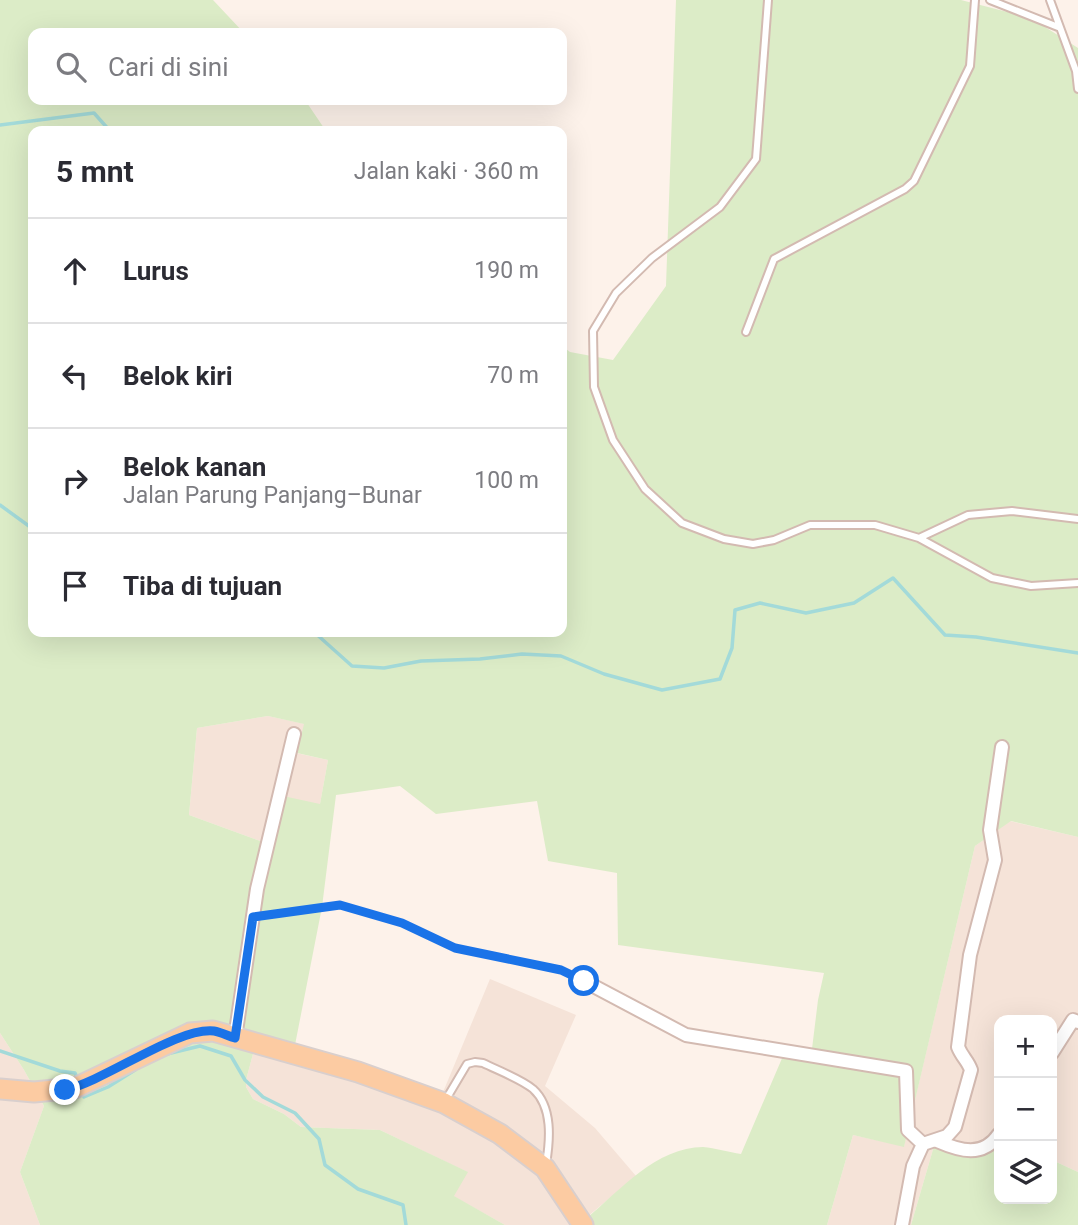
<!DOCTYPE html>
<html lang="id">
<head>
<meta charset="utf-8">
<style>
	body { margin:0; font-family:Roboto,sans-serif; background:#f2f2f3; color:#2b2b33 }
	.controls { position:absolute; right:21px; bottom:21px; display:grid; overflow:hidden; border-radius:14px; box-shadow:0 7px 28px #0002 }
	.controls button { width:63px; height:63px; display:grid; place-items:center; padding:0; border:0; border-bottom:2px solid #e1e1e2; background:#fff; color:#2b2b33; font:35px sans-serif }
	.stop { position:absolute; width:21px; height:21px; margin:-16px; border:5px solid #1a73e8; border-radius:50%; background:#fff }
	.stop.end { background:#1a73e8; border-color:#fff; box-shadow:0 2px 7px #0008 }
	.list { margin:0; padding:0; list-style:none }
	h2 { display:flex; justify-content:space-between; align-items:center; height:91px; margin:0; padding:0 28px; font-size:30px }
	h2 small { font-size:23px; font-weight:400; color:#7c7c81 }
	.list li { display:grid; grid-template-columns:46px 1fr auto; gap:21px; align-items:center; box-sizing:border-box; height:105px; padding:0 28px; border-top:2px solid #e1e1e2 }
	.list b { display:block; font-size:26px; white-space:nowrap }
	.list p { margin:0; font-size:23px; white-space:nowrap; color:#7c7c81 }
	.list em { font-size:23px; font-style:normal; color:#7c7c81 }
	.icon { flex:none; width:38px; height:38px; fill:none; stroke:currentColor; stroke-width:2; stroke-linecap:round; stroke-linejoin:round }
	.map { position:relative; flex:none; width:1078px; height:1225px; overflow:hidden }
	.search { position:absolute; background:#fff; box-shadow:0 7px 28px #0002; left:28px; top:28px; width:539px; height:77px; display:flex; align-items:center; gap:18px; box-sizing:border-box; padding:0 24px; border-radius:14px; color:#7c7c81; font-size:26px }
	.panel { position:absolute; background:#fff; box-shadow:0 7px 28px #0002; left:28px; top:126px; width:539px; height:511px; border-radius:14px }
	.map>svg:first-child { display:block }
	.residential { fill:#f5e3d8 }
	.green { fill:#dcecc7; fill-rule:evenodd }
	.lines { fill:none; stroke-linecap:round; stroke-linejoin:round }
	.stream { stroke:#a3dad9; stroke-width:3.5 }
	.service-casing { stroke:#d3bab1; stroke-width:10 }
	.minor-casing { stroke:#d3bab1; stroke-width:16 }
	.primary-casing { stroke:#d9cfcd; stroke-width:23 }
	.path { stroke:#d9afa3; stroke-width:2.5; stroke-dasharray:2 5; stroke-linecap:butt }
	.service { stroke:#fff; stroke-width:6 }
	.minor { stroke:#fff; stroke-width:12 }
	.primary { stroke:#fccba2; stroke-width:19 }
	.route { stroke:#1a73e8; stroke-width:9 }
</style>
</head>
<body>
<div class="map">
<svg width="1078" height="1225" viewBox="0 0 1078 1225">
	<rect width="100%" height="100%" fill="#fdf2ea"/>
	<path class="residential" d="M268 716 305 724 296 753 328 760 320 804 271 845 189 815 197 728Z
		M1010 821 1078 837V1172L1052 1160V1020H999V1149L934 1146 911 1225H827L853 1135 904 1146 975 846Z
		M490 979 576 1015 545 1086 595 1128 636 1176 587 1217 591 1225H505L453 1196 467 1172 380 1130 301 1127 284 1114 253 1099 246 1087V1080L257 1039 441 1097Z
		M0 1033 24 1070 44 1106 20 1172 40 1225H0Z"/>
	<path class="green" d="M0 0H213L244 33H33V100H305L326 131H33V632H562V346L570 352 613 360 666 286 676 0H961L1031 18 1078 48V837L1011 821 975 846 904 1147 853 1135 827 1225H591L587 1218C620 1190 657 1147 703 1147 715 1148 729 1152 741 1154L783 1056 811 1057 818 1000 824 973 618 945 617 873 548 861 537 801 436 814 400 786 336 795 322 907 294 1050 257 1039 246 1080V1087L253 1099 284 1114 301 1127 380 1130 468 1172 454 1196 505 1225H40L20 1172 44 1106 24 1070 0 1033ZM268 716 304 724 297 753 328 760 320 804 283 796 271 845 189 815 197 728Z
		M934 1146 999 1149V1199H1052V1160L1078 1172V1225H911Z"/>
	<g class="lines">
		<path class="stream" d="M0 125 94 113 110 131
			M0 505 33 529
			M314 632 352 666 384 668 421 661 480 659 522 654 561 656 604 674 662 690 720 679 732 648 735 610 760 603 806 613 854 603 893 578 945 635 976 637 1078 653
			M0 1051 60 1071 75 1073 78 1080
			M167 1054 200 1046 231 1056 245 1080 263 1097 295 1113 319 1139 325 1165 358 1189 403 1205 406 1225
			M83 1093 84 1097 108 1087 135 1070"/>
		<g class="service-casing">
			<path id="service" d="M768 0 756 159 720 207 652 258 616 293 593 331 594 387 613 440 645 489 682 523 724 539 753 544 774 540 810 525H875L919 538 992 578 1031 586 1078 583
				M990 0 1058 27
				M1050 0 1076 71 1078 89
				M746 332 774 259 905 189 914 181 970 66 975 0
				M919 538 968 515 1012 511 1078 519
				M445 1101 467 1064 475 1062 483 1063C497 1070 521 1079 533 1089 553 1107 550 1140 546 1164"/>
		</g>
		<g class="minor-casing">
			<path id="minor" d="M584 981 686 1035 906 1071 908 1130 923 1144
				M235 1038 257 889 294 734
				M1052 1053 1073 1020 1078 1022
				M937 1141C960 1151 983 1158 999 1134
				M902 1225 913 1166 923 1144 947 1136 955 1127 971 1070C968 1061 962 1057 958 1047L970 955 995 860 990 830 1002 747"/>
		</g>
		<g class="primary-casing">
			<path id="primary" d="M0 1089 34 1092 75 1088 190 1033 213 1031 358 1072 444 1103 500 1134 545 1168 583 1225"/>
		</g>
		<path class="path" d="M263 915 340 905 402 923 455 948 561 970 573 976"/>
		<use href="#service" class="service"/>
		<use href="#minor" class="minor"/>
		<use href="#primary" class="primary"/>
	</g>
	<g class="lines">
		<path class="route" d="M65 1090C107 1080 177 1027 214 1031 221 1032 228 1036 235 1038L253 917 340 905 402 923 455 948 561 970 584 981"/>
	</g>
</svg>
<div class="controls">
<button>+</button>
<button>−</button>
<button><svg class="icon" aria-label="layers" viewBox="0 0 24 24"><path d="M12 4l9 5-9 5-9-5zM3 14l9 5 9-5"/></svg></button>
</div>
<div class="stop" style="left:584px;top:981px"></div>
<div class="stop end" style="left:65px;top:1090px"></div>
<div class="search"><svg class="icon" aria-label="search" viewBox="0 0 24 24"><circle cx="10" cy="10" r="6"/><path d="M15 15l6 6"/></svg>Cari di sini</div>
<section class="panel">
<h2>5 mnt<small>Jalan kaki · 360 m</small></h2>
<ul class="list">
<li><svg class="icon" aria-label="ahead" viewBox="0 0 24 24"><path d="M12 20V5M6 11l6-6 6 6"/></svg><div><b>Lurus</b></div><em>190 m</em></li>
<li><svg class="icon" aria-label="left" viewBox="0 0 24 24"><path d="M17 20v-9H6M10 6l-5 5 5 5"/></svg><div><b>Belok kiri</b></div><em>70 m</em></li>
<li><svg class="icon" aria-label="right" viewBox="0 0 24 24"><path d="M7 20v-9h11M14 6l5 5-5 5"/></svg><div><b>Belok kanan</b><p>Jalan Parung Panjang–Bunar</p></div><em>100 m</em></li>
<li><svg class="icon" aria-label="arrive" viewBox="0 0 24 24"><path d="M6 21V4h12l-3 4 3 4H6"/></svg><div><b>Tiba di tujuan</b></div></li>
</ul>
</section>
</div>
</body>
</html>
